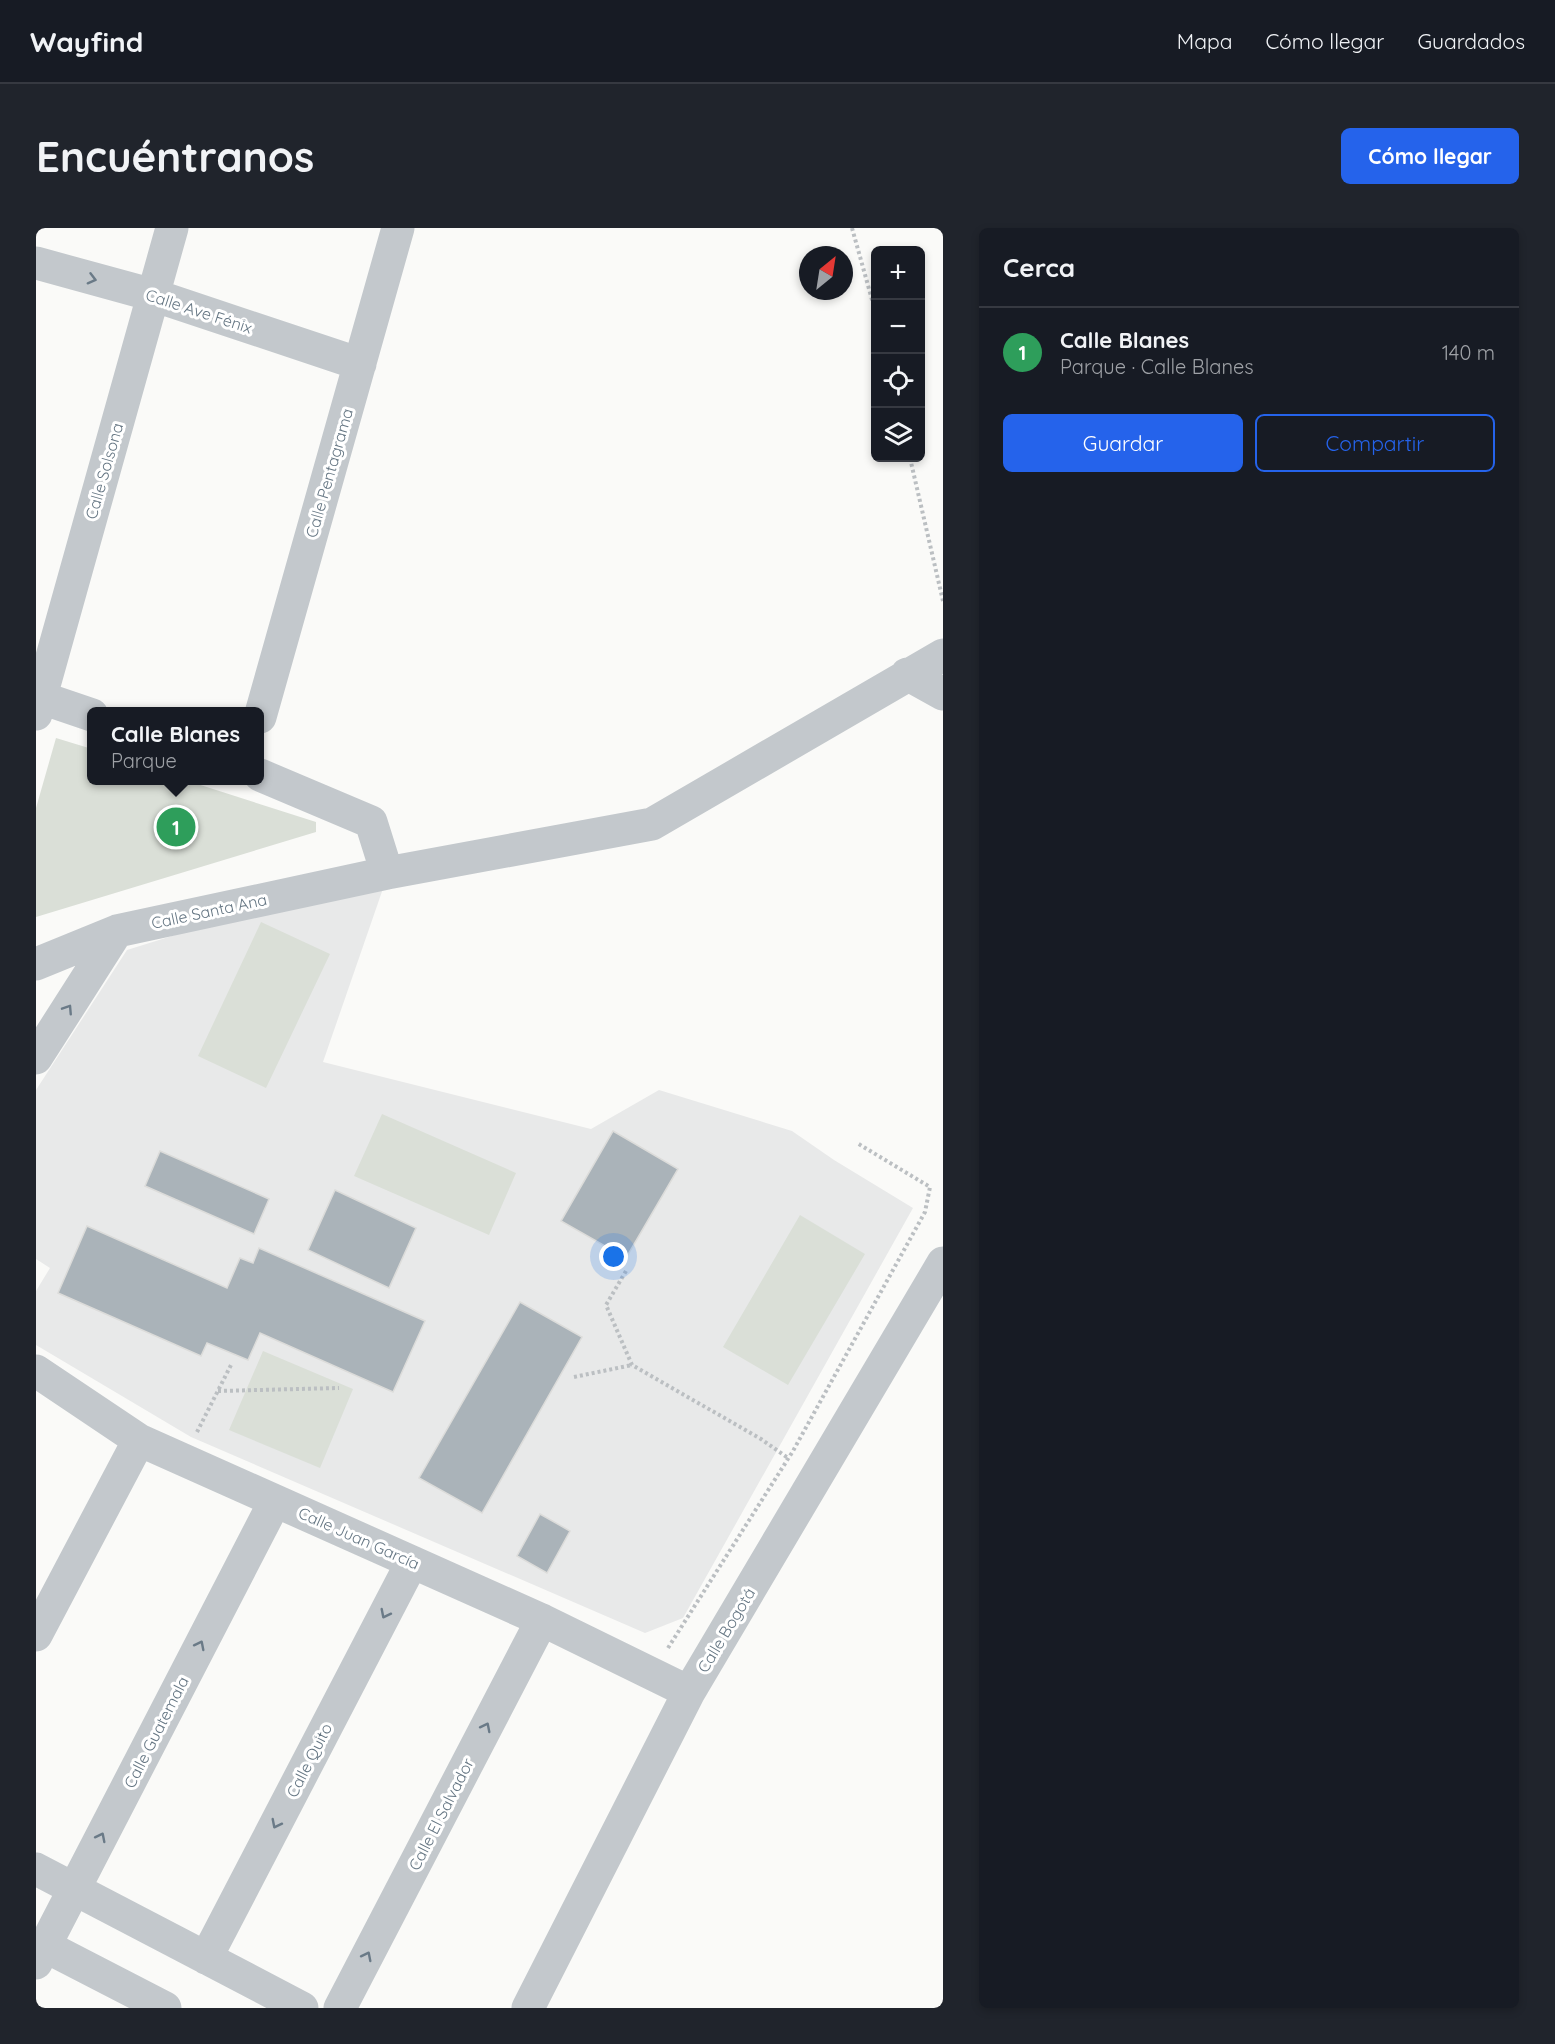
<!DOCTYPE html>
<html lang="es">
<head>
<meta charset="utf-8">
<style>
	body { margin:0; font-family:Quicksand,sans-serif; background:#20242c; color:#f1f3f6 }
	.controls { position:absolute; right:18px; top:18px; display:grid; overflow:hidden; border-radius:9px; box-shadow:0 3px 9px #0003 }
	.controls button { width:54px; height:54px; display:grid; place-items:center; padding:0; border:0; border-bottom:2px solid #363941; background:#171b24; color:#f1f3f6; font:30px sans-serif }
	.compass { position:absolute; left:763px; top:18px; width:54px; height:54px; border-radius:50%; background:#171b24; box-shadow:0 3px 9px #0003; rotate:30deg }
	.you { position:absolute; left:578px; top:1029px; width:21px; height:21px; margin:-15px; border:4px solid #fff; border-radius:50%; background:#1a73e8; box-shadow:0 0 0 9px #1a73e833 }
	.badge { display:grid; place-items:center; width:39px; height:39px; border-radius:50%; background:#2563eb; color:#fff; font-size:20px; font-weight:700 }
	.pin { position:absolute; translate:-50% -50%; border:3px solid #fff; box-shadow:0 2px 6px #0006 }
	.popup { position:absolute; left:51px; top:479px; width:177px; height:78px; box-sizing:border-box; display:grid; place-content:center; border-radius:9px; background:#171b24; filter:drop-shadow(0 2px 4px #0005); font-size:20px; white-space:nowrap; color:#9ea1a6 }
	.popup b { font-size:22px; color:#f1f3f6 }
	.popup::after { content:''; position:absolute; left:50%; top:100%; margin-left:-12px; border:12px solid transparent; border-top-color:#171b24 }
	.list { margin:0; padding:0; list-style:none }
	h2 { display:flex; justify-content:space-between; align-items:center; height:78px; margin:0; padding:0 24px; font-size:26px }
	h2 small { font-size:20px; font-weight:400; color:#9ea1a6 }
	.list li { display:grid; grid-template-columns:39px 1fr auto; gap:18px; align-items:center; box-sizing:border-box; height:90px; padding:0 24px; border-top:2px solid #363941 }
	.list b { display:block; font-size:22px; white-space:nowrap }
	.list p { margin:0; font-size:20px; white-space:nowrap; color:#9ea1a6 }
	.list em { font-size:20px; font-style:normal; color:#9ea1a6 }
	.actions { display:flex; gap:12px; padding:18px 24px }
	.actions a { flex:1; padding:14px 0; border:2px solid #2563eb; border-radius:9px; text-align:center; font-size:21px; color:#2563eb }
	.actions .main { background:#2563eb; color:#fff }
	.icon { flex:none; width:33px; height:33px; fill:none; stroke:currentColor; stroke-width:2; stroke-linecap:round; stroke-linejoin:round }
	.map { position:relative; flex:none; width:907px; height:1780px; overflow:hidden; border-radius:9px }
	header { display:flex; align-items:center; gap:36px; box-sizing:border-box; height:84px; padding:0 30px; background:#171b24; border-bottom:2px solid #363941 }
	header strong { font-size:28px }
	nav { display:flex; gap:33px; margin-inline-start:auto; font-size:21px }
	.intro { display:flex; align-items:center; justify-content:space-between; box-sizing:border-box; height:144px; padding:0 36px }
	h1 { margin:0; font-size:42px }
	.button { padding:15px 27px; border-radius:9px; background:#2563eb; color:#fff; font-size:21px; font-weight:700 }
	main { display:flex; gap:36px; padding:0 36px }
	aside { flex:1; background:#171b24; border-radius:9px; box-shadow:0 3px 9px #0003 }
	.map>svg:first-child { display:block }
	.built { fill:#e8e9e9 }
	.green { fill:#dadfd7 }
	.building { fill:#aab3b9; stroke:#dcdcda; stroke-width:1.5 }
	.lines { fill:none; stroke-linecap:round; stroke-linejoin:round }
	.path { stroke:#bbbfc2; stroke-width:4; stroke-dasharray:3 3; stroke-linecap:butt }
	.minor { stroke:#c3c8cc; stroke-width:33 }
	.oneway { stroke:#6a7a87 }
	.labels { text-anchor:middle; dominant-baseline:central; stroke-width:6; stroke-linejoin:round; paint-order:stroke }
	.street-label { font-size:16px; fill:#657683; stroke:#fff }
</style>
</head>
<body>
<header>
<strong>Wayfind</strong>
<nav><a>Mapa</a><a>Cómo llegar</a><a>Guardados</a></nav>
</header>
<div class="intro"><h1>Encuéntranos</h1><a class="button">Cómo llegar</a></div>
<main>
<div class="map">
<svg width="907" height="1780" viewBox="0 0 907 1780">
	<rect width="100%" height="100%" fill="#fafaf8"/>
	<path class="built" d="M351 649 287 834 555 901 623 862 756 903 798 932 877 980 647 1390 609 1405 155 1209 0 1117V1063L14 1040 0 1031V862L91 722 287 661Z"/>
	<path class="green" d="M20 510 56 521V552L152 553 280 594V604L0 689V580Z
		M225 694 294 726 230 860 162 828Z
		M346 886 480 945 453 1007 318 948Z
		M764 987 829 1026 752 1157 687 1119Z
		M227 1123 317 1161 284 1240 193 1202Z"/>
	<path class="building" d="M577 903 642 941 590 1030 525 993Z
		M124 923 233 971 218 1006 109 958Z
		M299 962 380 1000 353 1060 272 1022Z
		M51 998 191 1060 204 1030 217 1035 223 1020 389 1093 357 1164 224 1105 212 1132 171 1115 165 1128 22 1065Z
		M484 1074 546 1109 446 1285 383 1250Z
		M504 1286 534 1303 511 1345 481 1328Z"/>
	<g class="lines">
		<path class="path" d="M816 0 840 86
			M874 230 907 373
			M590 1043 570 1077 596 1137 725 1211 752 1230
			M538 1149 596 1137
			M182 1163 303 1160
			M161 1204 196 1135
			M632 1420 757 1223 889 984 894 959 821 915"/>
		<path class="minor" d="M0 35 117 67 324 136
			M871 446 907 466
			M0 468 56 487
			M0 486 136 0
			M224 489 362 0
			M224 547 335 594 351 645
			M0 736 81 703 351 645 616 596 907 427
			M0 830 81 703
			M0 1143 103 1212 506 1392 653 1464
			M0 1407 103 1212
			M0 1641 266 1780
			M9 1718 129 1780
			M170 1730 376 1334
			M0 1735 239 1273
			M304 1780 506 1392
			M492 1780 653 1464 907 1035"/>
	</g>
	<defs><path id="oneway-chevron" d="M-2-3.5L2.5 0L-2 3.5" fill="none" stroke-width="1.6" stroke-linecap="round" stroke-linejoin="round" transform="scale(1.5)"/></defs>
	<g class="oneway">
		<use href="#oneway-chevron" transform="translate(56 51) rotate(15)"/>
		<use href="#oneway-chevron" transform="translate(32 781) rotate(-57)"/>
		<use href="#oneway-chevron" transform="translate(349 1386) rotate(117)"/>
		<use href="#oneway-chevron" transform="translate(164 1417) rotate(-63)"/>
		<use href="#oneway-chevron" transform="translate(450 1499) rotate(-63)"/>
		<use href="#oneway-chevron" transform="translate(240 1596) rotate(117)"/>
		<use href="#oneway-chevron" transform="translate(65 1609) rotate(-63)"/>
		<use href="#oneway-chevron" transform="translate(331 1728) rotate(-63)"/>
	</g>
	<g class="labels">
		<g class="street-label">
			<text transform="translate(163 83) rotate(18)">Calle Ave Fénix</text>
			<text transform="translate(68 243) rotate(-74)">Calle Solsona</text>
			<text transform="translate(293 245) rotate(-74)">Calle Pentagrama</text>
			<text transform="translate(173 683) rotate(-12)">Calle Santa Ana</text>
			<text transform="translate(323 1310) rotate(24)">Calle Juan García</text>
			<text transform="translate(690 1402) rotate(-59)">Calle Bogotá</text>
			<text transform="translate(120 1504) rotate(-63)">Calle Guatemala</text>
			<text transform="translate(273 1532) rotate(-63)">Calle Quito</text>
			<text transform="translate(405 1586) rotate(-63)">Calle El Salvador</text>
		</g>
	</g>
</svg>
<div class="controls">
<button>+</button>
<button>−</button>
<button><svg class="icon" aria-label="locate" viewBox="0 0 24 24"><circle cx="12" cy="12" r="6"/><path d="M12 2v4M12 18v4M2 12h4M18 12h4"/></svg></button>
<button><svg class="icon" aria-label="layers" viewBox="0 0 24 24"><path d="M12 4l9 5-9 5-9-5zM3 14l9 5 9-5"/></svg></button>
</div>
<svg class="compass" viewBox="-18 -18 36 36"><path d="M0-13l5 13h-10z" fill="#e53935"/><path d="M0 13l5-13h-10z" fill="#9ea1a6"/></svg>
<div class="you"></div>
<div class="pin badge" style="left:140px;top:599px;background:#2e9e5b">1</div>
<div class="popup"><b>Calle Blanes</b>Parque</div>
</div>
<aside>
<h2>Cerca<small></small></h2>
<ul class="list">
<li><span class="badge" style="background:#2e9e5b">1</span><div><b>Calle Blanes</b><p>Parque · Calle Blanes</p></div><em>140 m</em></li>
</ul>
<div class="actions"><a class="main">Guardar</a><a>Compartir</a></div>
</aside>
</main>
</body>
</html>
